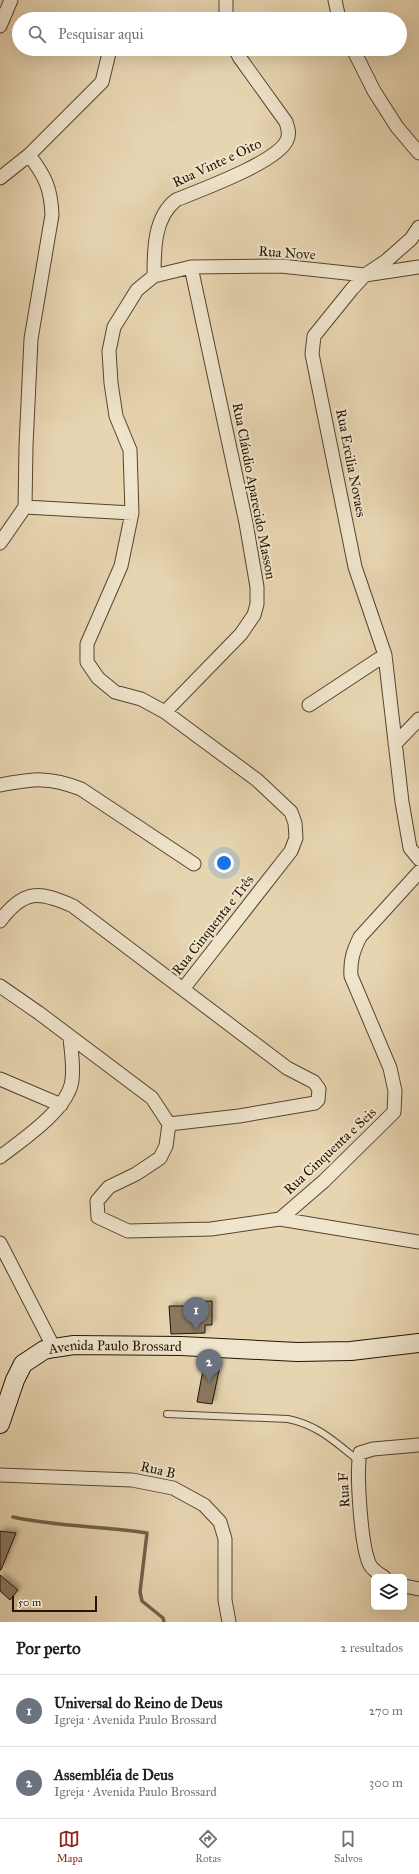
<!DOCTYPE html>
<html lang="pt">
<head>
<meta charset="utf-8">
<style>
	body { margin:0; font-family:"IM FELL Great Primer",serif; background:#f2f2f2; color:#202124 }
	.controls { position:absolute; right:12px; bottom:12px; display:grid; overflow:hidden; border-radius:6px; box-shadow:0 4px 16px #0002 }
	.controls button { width:36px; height:36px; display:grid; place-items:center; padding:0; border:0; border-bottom:1px solid #e0e0e0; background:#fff; color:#202124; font:20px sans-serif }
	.scale { position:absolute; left:12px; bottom:10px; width:85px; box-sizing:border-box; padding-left:4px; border:2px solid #251404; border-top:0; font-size:11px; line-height:14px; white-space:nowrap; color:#251404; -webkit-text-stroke:3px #efe4cc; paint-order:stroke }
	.you { position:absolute; left:224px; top:863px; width:14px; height:14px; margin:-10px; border:3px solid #fff; border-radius:50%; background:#1a73e8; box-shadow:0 0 0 6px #1a73e833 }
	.badge { display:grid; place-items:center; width:26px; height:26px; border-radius:50%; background:#8f2418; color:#fff; font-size:13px; font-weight:700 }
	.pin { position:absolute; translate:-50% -33px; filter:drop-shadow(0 1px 2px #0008) }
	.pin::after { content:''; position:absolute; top:21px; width:14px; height:12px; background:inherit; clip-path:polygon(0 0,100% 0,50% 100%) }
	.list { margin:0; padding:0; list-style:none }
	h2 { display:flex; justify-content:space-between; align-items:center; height:52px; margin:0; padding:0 16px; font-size:17px }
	h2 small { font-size:13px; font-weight:400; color:#757577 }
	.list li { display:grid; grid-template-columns:26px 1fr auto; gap:12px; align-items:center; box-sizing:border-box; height:72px; padding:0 16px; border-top:1px solid #e0e0e0 }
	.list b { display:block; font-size:15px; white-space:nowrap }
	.list p { margin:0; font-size:13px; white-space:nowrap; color:#757577 }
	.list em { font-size:13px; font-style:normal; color:#757577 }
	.icon { flex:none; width:22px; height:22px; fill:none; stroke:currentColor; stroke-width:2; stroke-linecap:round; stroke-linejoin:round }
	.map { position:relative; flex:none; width:419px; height:1622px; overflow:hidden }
	.search { position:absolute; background:#fff; box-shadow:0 4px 16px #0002; left:12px; right:12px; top:12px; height:44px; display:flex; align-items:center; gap:10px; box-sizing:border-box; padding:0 14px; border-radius:22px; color:#757577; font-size:15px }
	.sheet { height:196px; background:#fff }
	nav { display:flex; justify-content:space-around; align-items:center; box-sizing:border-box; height:56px; border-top:1px solid #e0e0e0; background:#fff; font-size:11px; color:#757577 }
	nav a { display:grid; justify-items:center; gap:2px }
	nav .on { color:#8f2418 }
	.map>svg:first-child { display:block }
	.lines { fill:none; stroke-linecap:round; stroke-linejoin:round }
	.stream { stroke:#726048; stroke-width:3.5 }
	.building { fill:#8a785e; stroke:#251404; filter:url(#shadow) }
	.lane-casing { stroke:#56442f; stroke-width:8 }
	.street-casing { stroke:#56442f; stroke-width:15 }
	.secondary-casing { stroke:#251404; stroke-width:20 }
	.lane { stroke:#efe4cc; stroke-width:6 }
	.street { stroke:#efe4cc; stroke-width:13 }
	.secondary { stroke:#efe4cc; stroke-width:18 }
	.labels { text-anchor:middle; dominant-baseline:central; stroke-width:4; stroke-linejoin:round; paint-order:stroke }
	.street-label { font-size:14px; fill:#251404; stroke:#efe4cc }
</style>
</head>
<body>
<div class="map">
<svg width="419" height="1622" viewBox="0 0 419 1622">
	<defs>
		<filter id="shadow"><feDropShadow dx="3.5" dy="-3.5" stdDeviation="2" flood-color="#0004"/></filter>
	</defs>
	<rect width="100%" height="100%" fill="#e7d5b1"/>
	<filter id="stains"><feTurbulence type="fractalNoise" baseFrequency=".005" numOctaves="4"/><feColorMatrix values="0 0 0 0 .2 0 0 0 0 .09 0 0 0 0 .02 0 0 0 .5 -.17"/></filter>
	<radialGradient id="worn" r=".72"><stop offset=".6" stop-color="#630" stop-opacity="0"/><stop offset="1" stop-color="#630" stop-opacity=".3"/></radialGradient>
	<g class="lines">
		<path class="stream" d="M13 1517C57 1527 103 1526 147 1533L140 1592 142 1601 163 1618 164 1622"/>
	</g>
	<path class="building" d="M212 1301V1325H205V1333L171 1334 169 1306H188V1302Z
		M205 1359 221 1361 212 1404 197 1402Z
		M0 1531 16 1533 1 1570H0Z
		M0 1575 18 1590 10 1600 0 1591Z"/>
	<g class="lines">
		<g class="lane-casing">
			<path id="lane" d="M167 1414 288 1419C318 1425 335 1442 359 1461"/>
		</g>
		<g class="street-casing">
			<path id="street" d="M226 0V19
				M335 0 339 19
				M0 26 11 0
				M353 49 374 91 397 127 419 153
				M0 178 29 155 102 82 110 49
				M419 227 411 239 386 261 365 275 352 289 314 336 312 354 355 567 385 655 402 802 410 848 419 859
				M154 276C154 250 154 217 176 200 200 190 278 162 287 140 290 134 288 128 286 122L240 58 235 49
				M25 507 132 513
				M0 543 25 507 26 446 31 339 52 215C51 188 45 176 29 155
				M309 705 385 655
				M165 712 241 634 254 615 257 604V587L246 523 191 267
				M395 744 419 719
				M0 785C33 779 49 776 81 789L194 864
				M0 921C24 889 39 891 73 906L287 1068 314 1082 319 1089 318 1100 315 1103 239 1116 169 1124
				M0 986 39 1013 152 1098 169 1124 166 1146 160 1158 136 1174 109 1187 97 1201 98 1217 128 1231 211 1229 280 1219 419 1242
				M183 989 291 851 296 838 295 823 291 812 257 780 165 712 141 699 115 692 98 678 87 662V644L121 566 132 513 130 450 116 416 111 383 109 351 114 327 137 290 154 276 191 267 281 266 365 275 419 267
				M0 1079 61 1105
				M0 1157C22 1140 69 1109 72 1080 74 1066 71 1051 70 1037
				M280 1219 324 1181 394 1112 395 1091 390 1068 351 976C350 961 353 951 360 937L419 872
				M0 1243 54 1348
				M0 1475 132 1480 173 1488 204 1505 220 1522 225 1539V1600L229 1622
				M384 1577C379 1574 373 1570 370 1565 361 1548 356 1473 360 1453L373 1449 419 1445
				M404 1586 419 1589"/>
		</g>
		<g class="secondary-casing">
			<g id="secondary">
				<path id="s1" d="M0 1424 15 1380 23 1364 44 1350 54 1348 74 1345 181 1346 297 1352 351 1351 419 1343"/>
			</g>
		</g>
		<use href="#lane" class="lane"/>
		<use href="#street" class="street"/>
		<use href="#secondary" class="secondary"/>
	</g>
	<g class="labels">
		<g class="street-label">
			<text transform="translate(217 163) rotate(-25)">Rua Vinte e Oito</text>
			<text transform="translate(287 253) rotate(4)">Rua Nove</text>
			<text transform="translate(351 463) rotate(79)">Rua Ercilia Novaes</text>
			<text transform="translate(254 491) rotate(79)">Rua Cláudio Aparecido Masson</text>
			<text transform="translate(213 925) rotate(-52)">Rua Cinquenta e Três</text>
			<text transform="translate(330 1151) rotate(-43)">Rua Cinquenta e Seis</text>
			<text stroke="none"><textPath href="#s1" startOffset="161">Avenida Paulo Brossard</textPath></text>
			<text transform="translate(158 1470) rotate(13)">Rua B</text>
			<text transform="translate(344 1490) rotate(-93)">Rua F</text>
		</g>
	</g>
	<rect width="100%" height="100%" filter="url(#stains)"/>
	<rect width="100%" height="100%" fill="url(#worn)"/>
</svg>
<div class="controls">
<button><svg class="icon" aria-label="layers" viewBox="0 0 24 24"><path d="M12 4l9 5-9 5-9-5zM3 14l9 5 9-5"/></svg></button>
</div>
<div class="scale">50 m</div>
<div class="you"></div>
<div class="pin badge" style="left:196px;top:1330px;background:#6b7280">1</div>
<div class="pin badge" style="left:209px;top:1382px;background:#6b7280">2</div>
<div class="search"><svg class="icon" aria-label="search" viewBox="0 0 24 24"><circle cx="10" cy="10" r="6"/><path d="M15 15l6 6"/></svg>Pesquisar aqui</div>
</div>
<section class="sheet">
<h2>Por perto<small>2 resultados</small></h2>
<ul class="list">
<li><span class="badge" style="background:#6b7280">1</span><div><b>Universal do Reino de Deus</b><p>Igreja · Avenida Paulo Brossard</p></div><em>270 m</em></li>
<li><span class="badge" style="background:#6b7280">2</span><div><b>Assembléia de Deus</b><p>Igreja · Avenida Paulo Brossard</p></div><em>300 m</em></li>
</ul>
</section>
<nav>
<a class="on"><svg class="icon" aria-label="map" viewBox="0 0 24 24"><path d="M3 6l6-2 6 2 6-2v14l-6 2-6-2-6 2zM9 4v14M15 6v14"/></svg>Mapa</a>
<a><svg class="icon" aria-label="directions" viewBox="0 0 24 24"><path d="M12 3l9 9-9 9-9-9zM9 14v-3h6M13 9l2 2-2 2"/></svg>Rotas</a>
<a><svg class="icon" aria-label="saved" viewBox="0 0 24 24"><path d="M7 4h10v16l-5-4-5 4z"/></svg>Salvos</a>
</nav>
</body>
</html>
